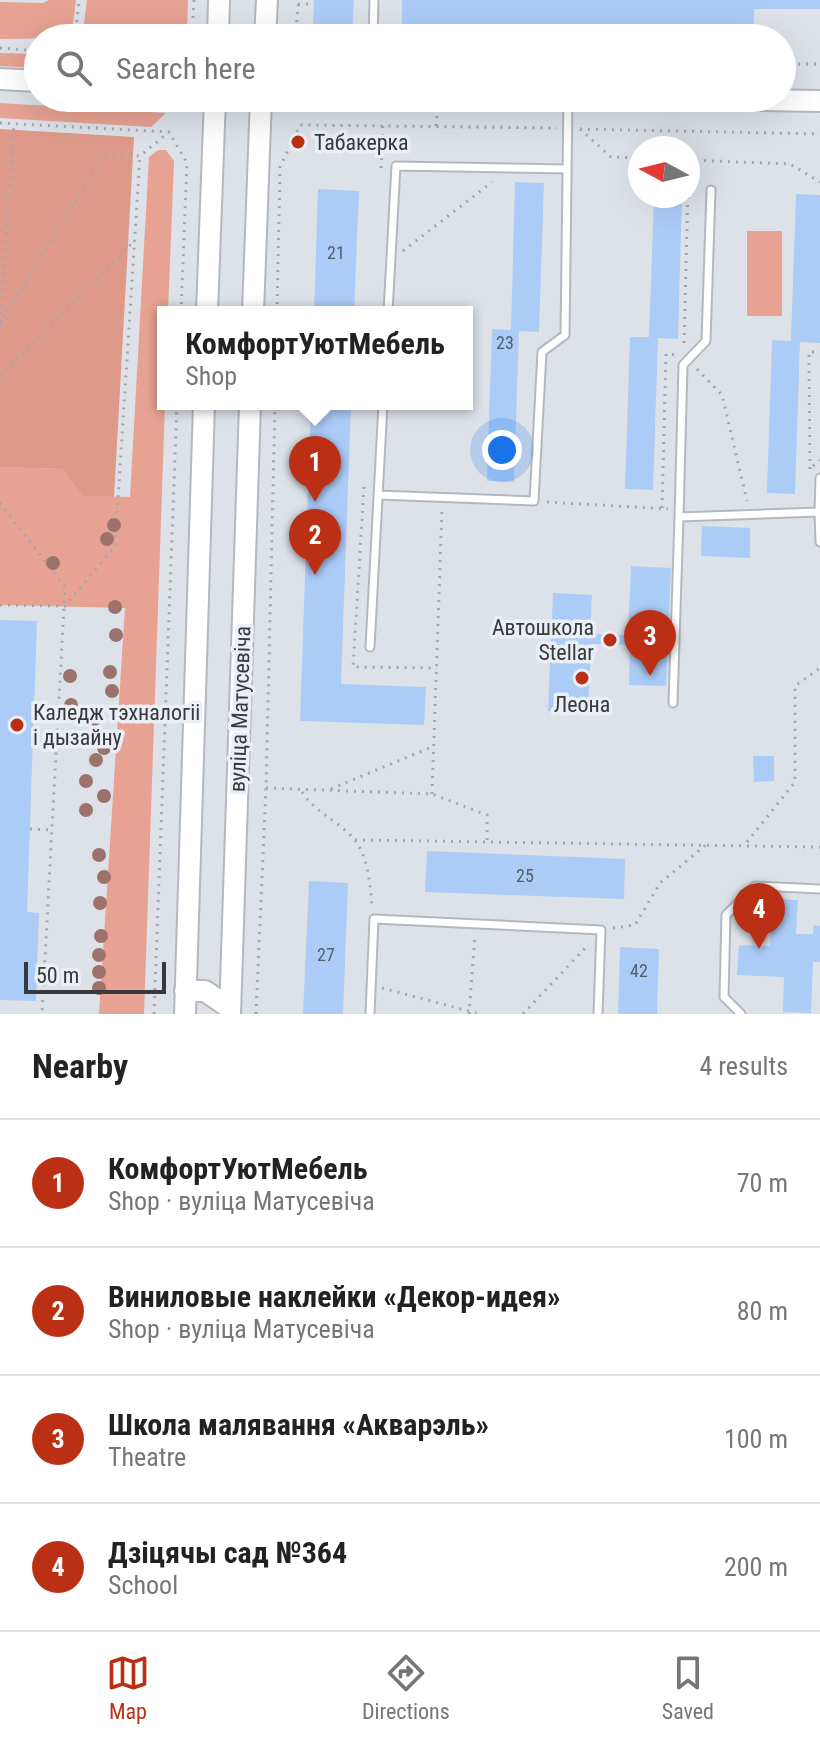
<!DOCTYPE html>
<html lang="en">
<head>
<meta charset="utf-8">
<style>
	body { margin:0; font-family:"Roboto Condensed",sans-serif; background:#f2f2f2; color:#222 }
	.compass { position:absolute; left:628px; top:136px; width:72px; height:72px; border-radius:50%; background:#fff; box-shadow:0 8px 32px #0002; rotate:277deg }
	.scale { position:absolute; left:24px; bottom:20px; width:142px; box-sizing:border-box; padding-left:8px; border:4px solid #37393b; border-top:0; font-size:22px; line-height:28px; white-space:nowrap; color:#37393b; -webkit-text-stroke:6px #eaeff6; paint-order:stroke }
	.you { position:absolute; left:502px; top:450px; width:28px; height:28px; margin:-20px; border:6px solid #fff; border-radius:50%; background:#1a73e8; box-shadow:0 0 0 12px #1a73e833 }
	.badge { display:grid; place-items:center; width:52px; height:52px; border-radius:50%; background:#bb3014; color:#fff; font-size:26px; font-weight:700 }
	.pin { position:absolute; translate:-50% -66px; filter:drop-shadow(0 2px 4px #0008) }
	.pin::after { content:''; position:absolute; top:42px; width:28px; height:24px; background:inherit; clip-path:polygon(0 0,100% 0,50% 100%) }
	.popup { position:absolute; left:157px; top:306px; width:316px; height:104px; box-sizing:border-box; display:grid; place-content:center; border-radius:0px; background:#fff; filter:drop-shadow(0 2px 6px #0005); font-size:26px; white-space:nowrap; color:#767676 }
	.popup b { font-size:30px; color:#222 }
	.popup::after { content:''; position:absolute; left:50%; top:100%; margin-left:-16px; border:16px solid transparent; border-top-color:#fff }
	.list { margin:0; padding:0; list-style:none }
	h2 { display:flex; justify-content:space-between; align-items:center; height:104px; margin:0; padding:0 32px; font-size:34px }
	h2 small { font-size:26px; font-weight:400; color:#767676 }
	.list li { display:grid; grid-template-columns:52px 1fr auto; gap:24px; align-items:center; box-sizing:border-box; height:128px; padding:0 32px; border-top:2px solid #e0e0e0 }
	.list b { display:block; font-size:30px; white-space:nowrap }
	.list p { margin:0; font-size:26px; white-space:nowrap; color:#767676 }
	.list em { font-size:26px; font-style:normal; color:#767676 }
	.icon { flex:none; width:44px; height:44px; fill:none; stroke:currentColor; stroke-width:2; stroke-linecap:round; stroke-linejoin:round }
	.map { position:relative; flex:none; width:820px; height:1014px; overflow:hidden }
	.search { position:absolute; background:#fff; box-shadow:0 8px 32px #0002; left:24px; right:24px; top:24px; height:88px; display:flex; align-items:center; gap:20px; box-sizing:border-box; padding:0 28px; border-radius:44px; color:#767676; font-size:30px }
	.sheet { height:616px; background:#fff }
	nav { display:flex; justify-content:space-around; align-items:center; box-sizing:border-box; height:112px; border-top:2px solid #e0e0e0; background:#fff; font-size:22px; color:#767676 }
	nav a { display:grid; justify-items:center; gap:4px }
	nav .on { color:#bb3014 }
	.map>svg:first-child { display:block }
	.green { fill:#e7a293 }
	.forest { fill:#df9989 }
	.building { fill:#acccf8 }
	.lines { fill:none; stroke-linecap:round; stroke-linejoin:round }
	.service-casing { stroke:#b3b8bf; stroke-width:11 }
	.secondary-casing { stroke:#b3b8bf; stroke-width:24 }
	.path { stroke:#a3a7ac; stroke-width:3; stroke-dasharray:2 6; stroke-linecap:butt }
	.service { stroke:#fff; stroke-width:7 }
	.secondary { stroke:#fff; stroke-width:20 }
	.tree { fill:#9d726c }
	.poi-dot { fill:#bb3014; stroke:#eaeff6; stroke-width:3 }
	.labels { text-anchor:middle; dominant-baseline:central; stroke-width:7; stroke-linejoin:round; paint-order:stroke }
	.number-label { font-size:18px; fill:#545e6a }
	.poi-label { font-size:22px; fill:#37393b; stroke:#eaeff6; text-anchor:start }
	.street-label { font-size:22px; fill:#37393b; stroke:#eaeff6 }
</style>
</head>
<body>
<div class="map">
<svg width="820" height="1014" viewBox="0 0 820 1014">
	<rect width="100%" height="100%" fill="#dde2e9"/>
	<path class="green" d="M49 0H76L71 38 0 39V2L43 3Z
		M87 0H188L187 35 185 38H82Z
		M0 53 38 54 37 68 0 66Z
		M0 103 166 113 151 127 0 118Z
		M158 150H166L174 161 168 312H163L165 404 144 1014H99L125 608 0 605V467L64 469 84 496 130 497 149 157Z
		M747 231H782V316H747Z"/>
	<path class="forest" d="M0 129 134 137 114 497 83 496 63 469 0 467Z"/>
	<path class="building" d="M314 0H354L352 32 313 30Z
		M402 0H820V9H754V37L402 35Z
		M515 182 544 183 539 332 519 331 514 482 487 481 492 329 511 330Z
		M318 189 359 191 354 312H314Z
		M796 194 820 195V343L800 342 795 494 767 493 772 340 791 341Z
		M654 196H682L678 339 658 338 653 490 625 489 630 337H649Z
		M311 404H351L341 684 426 687 424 725 300 721Z
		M702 526 750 528V558L701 556Z
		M631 566 671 568 666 686 629 685 630 645 591 644 588 713 548 711 553 593 592 595 590 634 628 635Z
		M0 620 37 621 27 912 39 913 36 1001 0 1000Z
		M753 756H774V781L754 782Z
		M427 851 625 859 624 899 425 892Z
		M309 881 348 883 343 1014H303Z
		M772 899 798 900 796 934H813L814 925 820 926V962H813L811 1013 783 1012 784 977 737 975 739 945 770 946Z
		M620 947 659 949 657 1014H618Z"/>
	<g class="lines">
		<g class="service-casing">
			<path id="service" d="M373 38 374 0
				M711 190 706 341 683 365 679 517 819 512 820 478
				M388 312 396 166 567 169
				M378 495 534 501 542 352 565 335 568 98
				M819 512 820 542
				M370 647 383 404
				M673 703 679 517
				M370 1014 374 919 601 930 598 1014
				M741 1014 724 997 726 915 755 886 820 889"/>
		</g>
		<g class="secondary-casing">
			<path id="secondary" d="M218 38 219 0
				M265 38 267 0
				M0 79 38 81
				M660 98 820 101
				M207 312 215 98
				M253 312 261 98
				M185 991H205L230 1008
				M185 1014 204 404
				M230 1014 250 404"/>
		</g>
		<path class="path" d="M298 4H314
			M192 34 194 0
			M75 38 79 0
			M295 38 299 0
			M0 48 38 51
			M782 64H820
			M0 123 169 132
			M436 126 438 98
			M580 129 820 134
			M580 129 611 157 640 158
			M688 160 790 164 820 182
			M381 168 383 126
			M403 251 492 182
			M277 312 280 167 300 125 557 128
			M0 324 104 154 140 156 169 132 187 163 181 312
			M0 330 14 124
			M684 343 688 188
			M697 369 722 395 747 501
			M0 377 135 240
			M813 466 820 460
			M810 469 809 352H820
			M364 487 353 667 437 668
			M547 502 668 509
			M0 503 65 587 42 1014
			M662 508 666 354 676 355
			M0 605 65 606 115 546 140 156
			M266 788 432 794 487 815V840
			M331 789 434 746
			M302 792C316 813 337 820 353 838 368 854 370 885 372 905
			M432 794 442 510
			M30 829 54 830
			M355 840 820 847
			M747 842 795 782V686L820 668
			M613 928 635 925 660 883 707 844
			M382 988 480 1014
			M154 1014 177 404
			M256 1014 266 788 275 404
			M469 1014 475 935
			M523 1014 588 945"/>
		<use href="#service" class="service"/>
		<use href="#secondary" class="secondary"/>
	</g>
	<g class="tree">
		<circle cx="114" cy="525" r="7"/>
		<circle cx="107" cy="539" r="7"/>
		<circle cx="53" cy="563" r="7"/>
		<circle cx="115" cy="607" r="7"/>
		<circle cx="116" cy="635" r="7"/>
		<circle cx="110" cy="672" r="7"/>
		<circle cx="70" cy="676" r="7"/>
		<circle cx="112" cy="691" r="7"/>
		<circle cx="71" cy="705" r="7"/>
		<circle cx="94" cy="719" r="7"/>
		<circle cx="104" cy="748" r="7"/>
		<circle cx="96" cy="760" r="7"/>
		<circle cx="86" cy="781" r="7"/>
		<circle cx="104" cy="796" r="7"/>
		<circle cx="86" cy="810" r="7"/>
		<circle cx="99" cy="855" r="7"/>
		<circle cx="104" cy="877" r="7"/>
		<circle cx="100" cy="903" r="7"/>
		<circle cx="101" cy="936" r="7"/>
		<circle cx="99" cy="955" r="7"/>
		<circle cx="99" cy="972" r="7"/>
		<circle cx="99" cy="988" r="7"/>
	</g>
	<g class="poi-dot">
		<circle cx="298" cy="142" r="8"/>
		<circle cx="610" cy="640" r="8"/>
		<circle cx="582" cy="678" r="8"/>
		<circle cx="17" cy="725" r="8"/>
	</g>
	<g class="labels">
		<g class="number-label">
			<text x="336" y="252">21</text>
			<text x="505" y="342">23</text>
			<text x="525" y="875">25</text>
			<text x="326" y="954">27</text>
			<text x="639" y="970">42</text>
		</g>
		<g class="poi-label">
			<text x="314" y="142">Табакерка</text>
			<text x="594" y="627" text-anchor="end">Автошкола<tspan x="594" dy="25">Stellar</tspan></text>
			<text x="582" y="704" text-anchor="middle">Леона</text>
			<text x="33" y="712">Каледж тэхналогіі<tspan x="33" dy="25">і дызайну</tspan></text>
		</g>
		<g class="street-label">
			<text transform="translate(240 709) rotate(-88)">вуліца Матусевіча</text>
		</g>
	</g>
</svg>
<svg class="compass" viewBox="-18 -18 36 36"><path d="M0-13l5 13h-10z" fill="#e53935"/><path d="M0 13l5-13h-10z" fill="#767676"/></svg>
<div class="scale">50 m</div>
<div class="you"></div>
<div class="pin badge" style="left:315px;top:502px">1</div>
<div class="popup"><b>КомфортУютМебель</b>Shop</div>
<div class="pin badge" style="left:315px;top:575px">2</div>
<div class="pin badge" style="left:650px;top:676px">3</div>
<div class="pin badge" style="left:759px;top:949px">4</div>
<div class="search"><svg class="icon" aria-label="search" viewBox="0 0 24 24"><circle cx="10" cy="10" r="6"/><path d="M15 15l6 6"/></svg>Search here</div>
</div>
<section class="sheet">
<h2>Nearby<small>4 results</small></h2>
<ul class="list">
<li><span class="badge">1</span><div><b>КомфортУютМебель</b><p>Shop · вуліца Матусевіча</p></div><em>70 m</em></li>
<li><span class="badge">2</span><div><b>Виниловые наклейки «Декор-идея»</b><p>Shop · вуліца Матусевіча</p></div><em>80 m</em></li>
<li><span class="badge">3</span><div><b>Школа малявання «Акварэль»</b><p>Theatre</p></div><em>100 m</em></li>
<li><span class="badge">4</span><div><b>Дзіцячы сад №364</b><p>School</p></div><em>200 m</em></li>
</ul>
</section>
<nav>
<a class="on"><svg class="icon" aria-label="map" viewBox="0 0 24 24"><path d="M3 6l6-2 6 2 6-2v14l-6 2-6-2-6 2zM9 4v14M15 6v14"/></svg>Map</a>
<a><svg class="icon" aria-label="directions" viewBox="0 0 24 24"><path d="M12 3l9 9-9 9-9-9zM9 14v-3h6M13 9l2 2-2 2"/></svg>Directions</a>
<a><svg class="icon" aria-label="saved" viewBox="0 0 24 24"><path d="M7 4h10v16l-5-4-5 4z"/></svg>Saved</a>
</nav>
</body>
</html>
